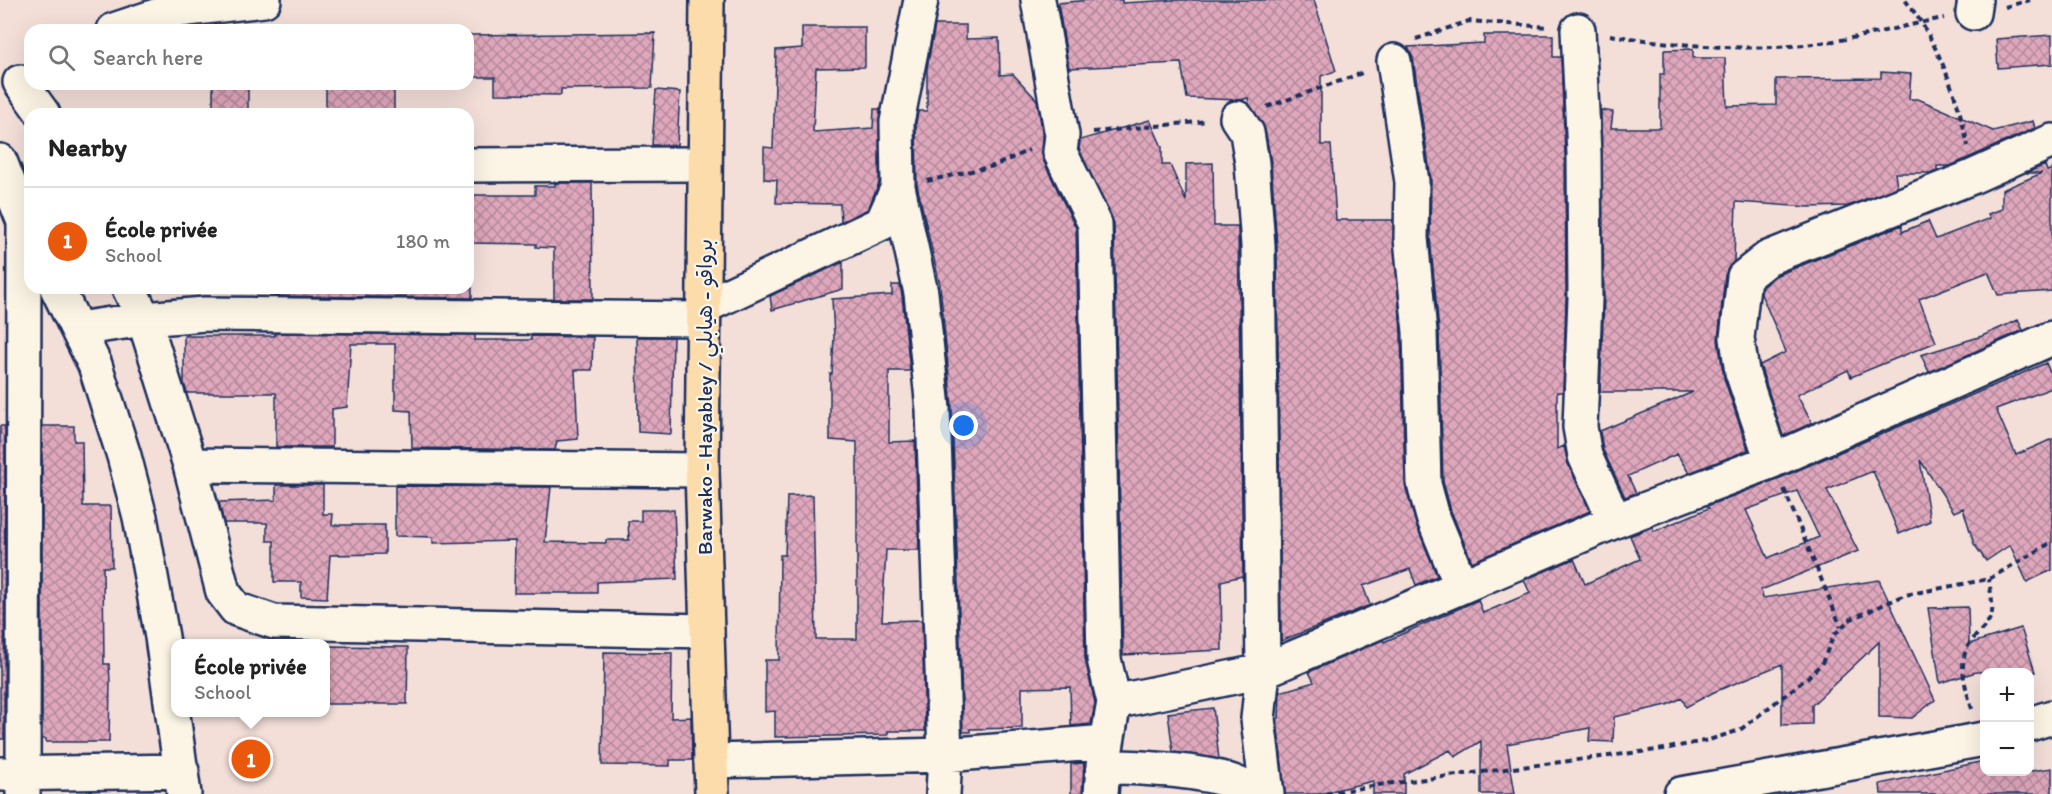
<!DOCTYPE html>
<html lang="en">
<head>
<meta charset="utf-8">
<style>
	body { margin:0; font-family:Itim,"Playpen Sans Arabic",sans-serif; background:#f2f2f2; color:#222 }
	.controls { position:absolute; right:18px; bottom:18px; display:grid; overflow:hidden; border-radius:12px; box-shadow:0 6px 24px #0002 }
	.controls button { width:54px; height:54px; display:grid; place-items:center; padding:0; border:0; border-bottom:2px solid #e0e0e0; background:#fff; color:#222; font:30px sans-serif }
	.you { position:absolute; left:964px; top:426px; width:21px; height:21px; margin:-15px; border:4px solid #fff; border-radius:50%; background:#1a73e8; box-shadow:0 0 0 9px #1a73e833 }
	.badge { display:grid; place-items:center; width:39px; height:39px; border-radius:50%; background:#ea580c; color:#fff; font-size:20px; font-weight:700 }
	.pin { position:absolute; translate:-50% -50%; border:3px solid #fff; box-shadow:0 2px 6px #0006 }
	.popup { position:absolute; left:171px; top:639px; width:159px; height:78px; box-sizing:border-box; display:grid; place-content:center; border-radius:12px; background:#fff; filter:drop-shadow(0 2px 4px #0005); font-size:20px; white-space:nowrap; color:#767676 }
	.popup b { font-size:22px; color:#222 }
	.popup::after { content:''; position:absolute; left:50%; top:100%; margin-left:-12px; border:12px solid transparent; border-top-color:#fff }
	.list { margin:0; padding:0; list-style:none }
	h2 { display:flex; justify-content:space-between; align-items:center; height:78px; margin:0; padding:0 24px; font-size:26px }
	h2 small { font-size:20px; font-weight:400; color:#767676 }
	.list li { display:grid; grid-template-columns:39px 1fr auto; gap:18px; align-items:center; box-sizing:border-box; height:108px; padding:0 24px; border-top:2px solid #e0e0e0 }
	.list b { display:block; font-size:22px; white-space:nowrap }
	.list p { margin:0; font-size:20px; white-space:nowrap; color:#767676 }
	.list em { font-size:20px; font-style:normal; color:#767676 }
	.icon { flex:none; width:33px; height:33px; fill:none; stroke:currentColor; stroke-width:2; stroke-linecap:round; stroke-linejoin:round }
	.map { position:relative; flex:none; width:2052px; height:794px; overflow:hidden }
	.search { position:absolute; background:#fff; box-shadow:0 6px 24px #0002; left:24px; top:24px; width:450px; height:66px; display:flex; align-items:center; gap:15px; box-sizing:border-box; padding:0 21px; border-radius:18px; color:#767676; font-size:22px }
	.panel { position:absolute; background:#fff; box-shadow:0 6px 24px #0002; left:24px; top:108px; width:450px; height:186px; border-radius:18px }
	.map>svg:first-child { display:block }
	.building { fill:url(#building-cross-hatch); stroke:#1b2f5e; stroke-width:1.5; fill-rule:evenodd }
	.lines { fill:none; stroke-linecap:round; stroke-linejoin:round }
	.minor-casing { stroke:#1b2f5e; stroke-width:38 }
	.major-casing { stroke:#1b2f5e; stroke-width:38 }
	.path { stroke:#1b2f5e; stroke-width:4; stroke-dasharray:6 4.5; stroke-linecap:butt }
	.minor { stroke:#fcf5e5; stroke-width:33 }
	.major { stroke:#fddcac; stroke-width:33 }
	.labels { text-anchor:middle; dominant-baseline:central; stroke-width:4.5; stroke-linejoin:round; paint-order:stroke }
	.street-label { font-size:21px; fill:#1b2f5e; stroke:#fcf5e5 }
</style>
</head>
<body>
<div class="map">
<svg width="2052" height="794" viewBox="0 0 2052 794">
	<defs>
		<pattern id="building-cross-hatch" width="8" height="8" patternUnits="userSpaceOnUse" patternTransform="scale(1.5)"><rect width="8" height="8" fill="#dfa7bb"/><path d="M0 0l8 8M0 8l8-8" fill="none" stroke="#b4889b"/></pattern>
	</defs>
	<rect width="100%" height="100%" fill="#f3ded8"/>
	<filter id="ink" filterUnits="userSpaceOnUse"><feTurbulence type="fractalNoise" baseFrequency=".0167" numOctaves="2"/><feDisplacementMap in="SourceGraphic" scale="12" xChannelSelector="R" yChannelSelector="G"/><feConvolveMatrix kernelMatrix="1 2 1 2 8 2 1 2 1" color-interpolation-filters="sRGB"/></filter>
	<g filter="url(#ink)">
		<path class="building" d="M1089 0H1122V3L1174 0H1314L1336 71 1321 76V145H1331L1336 220H1393L1401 333 1405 485 1416 524 1437 576 1416 585 1410 569 1363 586 1370 605 1281 641 1277 246 1271 162 1265 129 1249 104 1248 98 1240 100 1187 98 1181 63 1069 68 1058 3Z
			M935 25H966V39L999 38 1000 75 1013 74 1037 100 1043 136V160L1076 228 1085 659 1095 703 1091 724 1071 726 1070 687 1022 688V728L970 729V732H963L952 407 940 285 917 185 916 124 918 111H927V68Z
			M802 27H865V67L816 68 813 132 873 128 874 109H880L879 183 868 209 841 222 840 204 776 203 777 180 764 179V147L773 148 776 50 802 48Z
			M655 33 652 88 561 89V95L495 94V77H468V35Z
			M1484 35H1553V57H1561L1565 155 1566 298 1563 392H1557V449L1564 446 1568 464 1590 511 1472 562 1451 511 1443 481 1439 331 1430 237 1431 179 1413 58 1408 47 1484 43Z
			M2052 35V64L1998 68 1996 39Z
			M1693 49V58H1725L1727 106 1776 105V79L1881 78V72L1911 74 1909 99H1918L1993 131 2033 121 2035 128 1950 166H1937V171L1931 173H1895L1897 187 1848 206 1809 207 1736 202 1734 261 1725 275 1718 340 1724 378 1748 450 1689 473 1677 454 1628 476 1636 493 1625 497 1603 450 1600 431 1693 392H1600L1604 298 1601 110 1613 112 1611 128H1660V74H1664V50Z
			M213 84H248V110L213 112Z
			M326 84H394V114H326Z
			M656 90 680 92 677 145H652Z
			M1150 120 1162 147V165H1170L1186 201V164L1213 163 1214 226H1238L1243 581 1242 576 1221 581 1222 650 1123 655 1114 224 1079 149 1080 140Z
			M2045 165 2047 171 2052 169V291L1998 295 1988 272 1919 299 1936 342 1851 377 1848 370 1797 395 1812 423 1783 436 1760 365 1786 352 1761 294 1762 287 1775 276 1902 225V232L1928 221 1936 239 1990 218 1988 214 2002 209V190L2042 173H2026Z
			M555 183H592L593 299H554V248L536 247V244L468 243V195H535V186H555Z
			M843 262V289L772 310 770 296Z
			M892 285H900L902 296 910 371H889V442L915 441 919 550H886L882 621 922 620 925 731H888V735L775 737V711L765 712V660H779L780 555H785L787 496 813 495 816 639H857V442L830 440V374H832L834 337 832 299 892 295Z
			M274 288H472V298L274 296Z
			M2018 320 2023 330 1929 372 1921 355 1982 336Z
			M276 333 475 335V340H531V336L593 337 592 370H575L578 439 557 441 555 450 412 448 411 411 395 410V344H351L347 407 332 409V447H276V393H187L184 383V336H274Z
			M637 337H673L671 434 638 432Z
			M2046 363 2052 377V388L1996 409 2016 455 2052 439V570L2027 582 2010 545 1986 561 1974 544 1963 508 1954 512 1920 460 1930 521 1899 534 1873 471 1827 490 1858 551 1761 590 1763 598 1879 580 1935 700 1912 718 1879 717V642L1812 705V724L1782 725V664L1714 692 1686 707 1682 698 1667 705 1614 717 1613 742 1589 741 1590 728 1507 744 1515 794H1481V741L1455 757 1450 750 1404 774V794H1373V781L1319 794H1285L1277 719 1279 718 1280 692 1314 682 1309 672 1383 640 1384 642 1478 600 1483 613 1530 593 1524 580 1574 559 1585 584 1640 559 1630 536 1652 527 1654 531 1657 530 1709 508 1707 506 1780 478ZM1797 491 1819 537 1768 558 1746 510Z
			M0 426H5L4 739H0Z
			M42 426H74V441H82L83 506H111L112 567H103L104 664H109L110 682 109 742H46V739H42Z
			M276 485H323V514H333L332 525H385V554L330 555 327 598 301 597V582H274V541H267V523H224L219 502 276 500Z
			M395 486 551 487 545 542 606 543V540H629L628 521H641V510H674L677 579 597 582V593H514L515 541 433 543V537L395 536Z
			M1968 607 1969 644 2021 628 2035 672H1976L1940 683 1928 608Z
			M326 646 408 647 407 704H326Z
			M604 652 672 653 671 718 691 717 692 760H670V766L602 765Z
			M1213 708 1219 759 1173 752 1168 713Z
			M1984 761V771H2031L2052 768V794H1881L1880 784Z
			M1084 763 1082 794H1071V764Z"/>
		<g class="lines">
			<g class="minor-casing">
				<path id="minor" d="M921 0 897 122 898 187 921 293 933 409 945 755 943 794
					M1038 0 1062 135 1060 152 1095 224 1104 659 1114 702 1103 766 1101 794
					M1973 13 1975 0
					M114 30 171 11 264 0
					M1578 30 1584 154 1585 298 1580 427 1585 456 1615 521
					M1394 61 1412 182 1411 238 1420 332 1424 484 1433 517 1461 585
					M20 82 43 114
					M1237 118 1247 133 1252 163 1258 246 1263 671 1258 719 1267 794
					M0 161 30 237
					M468 165 703 164
					M57 288 95 365 124 456 140 517 162 637 184 794
					M129 288 144 319 190 465 223 592 236 609 274 622 707 631
					M703 307 882 223 898 187
					M78 329 144 319 205 314 703 319
					M1772 461 1742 372 1737 338 1744 277 1768 258 1972 177 2052 141
					M190 465 702 470
					M1114 702 1263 671 1615 521 1772 461 2052 338
					M2030 724 2052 717
					M711 761 945 755 1106 742
					M1103 766C1143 769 1224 768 1255 794
					M2 774 182 771
					M23 794 24 225
					M1681 794 1984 739"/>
			</g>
			<g class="major-casing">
				<path id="major" d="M707 0 702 470 712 794"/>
			</g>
			<path class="path" d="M1905 0C1937 39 1958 97 1968 146
				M2005 7 2030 0
				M1610 35C1680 46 1756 53 1827 42 1866 37 1905 25 1944 18
				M1416 39 1469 21 1549 27
				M1267 107 1365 72
				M1093 132 1208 121
				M927 181 994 166 1029 150
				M1784 489 1841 627
				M1972 709C1965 685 1955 658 1974 638 1981 630 1990 623 1992 612 1993 602 1990 589 1989 579
				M1326 794 1378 785 1664 749 1709 740 1740 730 1807 678 1822 663 1834 635 1849 620 1905 595 1989 579 2052 542"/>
			<use href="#minor" class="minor"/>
			<use href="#major" class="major"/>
		</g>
	</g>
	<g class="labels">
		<g class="street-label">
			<text transform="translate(704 397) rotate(-90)">Barwako - Hayabley / برواقو - هيابلي</text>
		</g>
	</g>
</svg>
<div class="controls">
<button>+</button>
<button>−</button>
</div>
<div class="you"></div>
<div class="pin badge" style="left:251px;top:759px">1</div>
<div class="popup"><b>École privée</b>School</div>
<div class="search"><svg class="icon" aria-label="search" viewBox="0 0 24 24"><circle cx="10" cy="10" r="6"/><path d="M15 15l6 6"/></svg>Search here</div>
<section class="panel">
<h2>Nearby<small></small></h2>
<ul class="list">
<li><span class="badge">1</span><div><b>École privée</b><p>School</p></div><em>180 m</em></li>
</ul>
</section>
</div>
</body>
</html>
